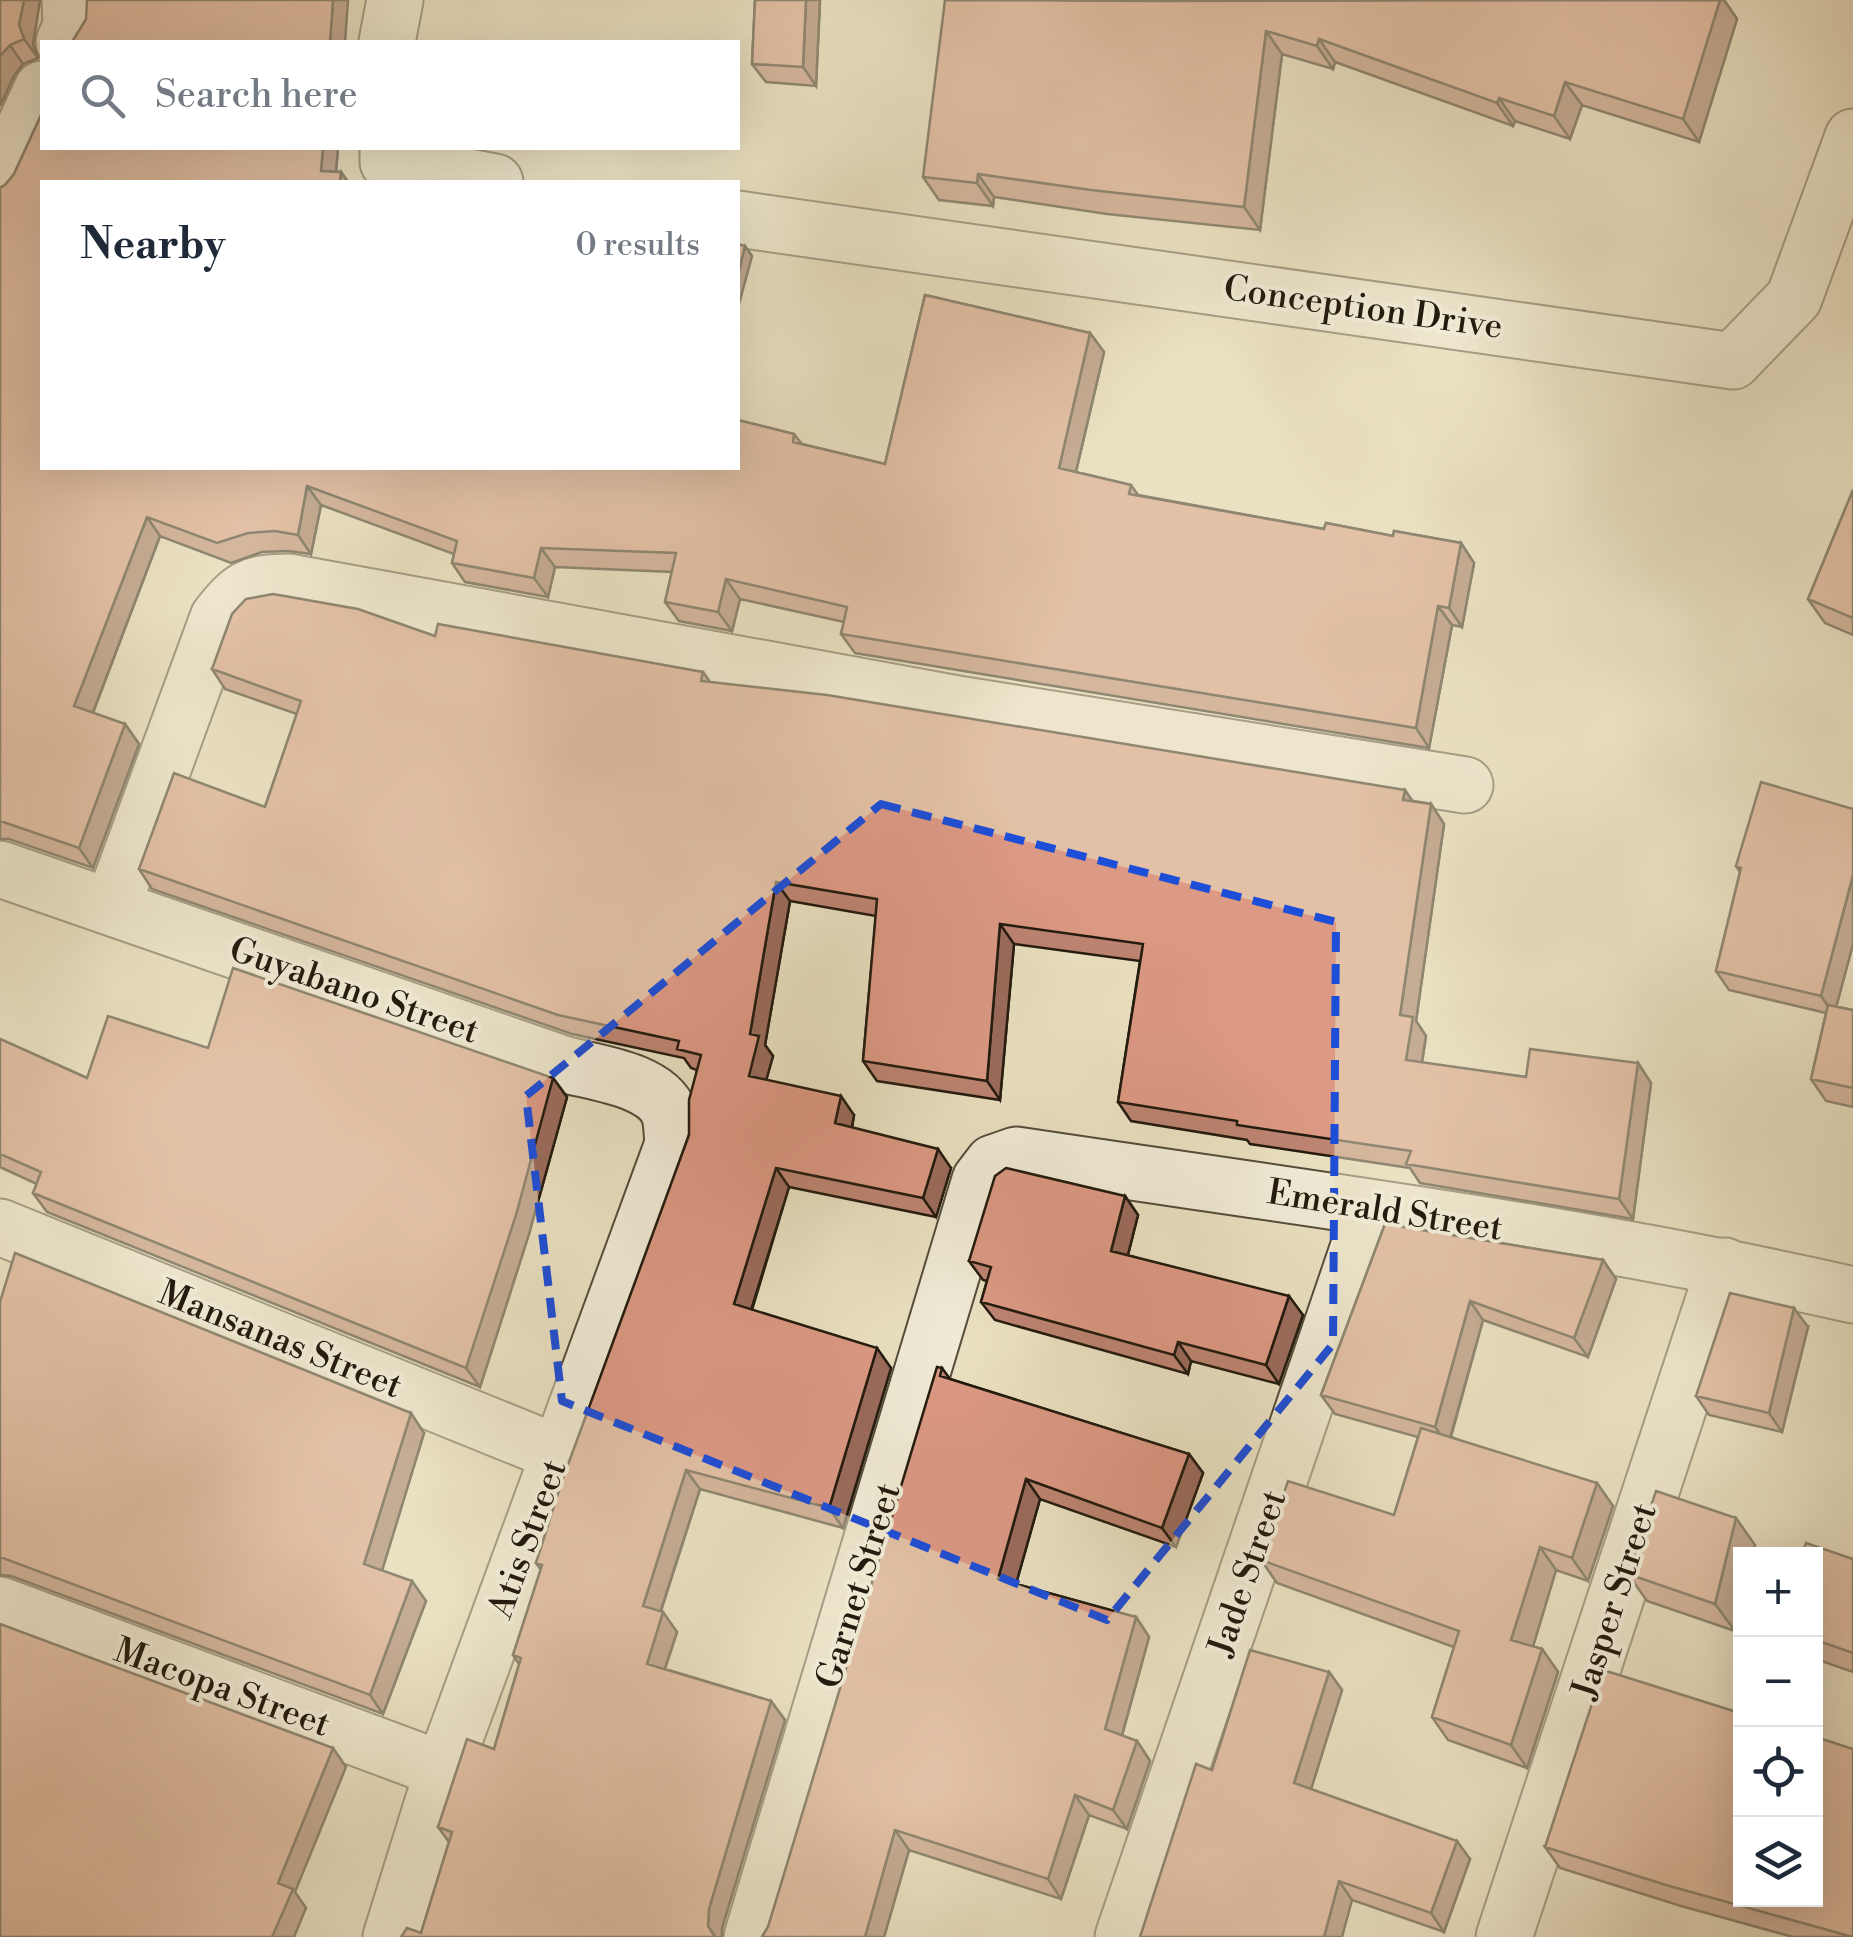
<!DOCTYPE html>
<html lang="en">
<head>
<meta charset="utf-8">
<style>
	body { margin:0; font-family:"Libre Bodoni",serif; background:#f6f6f7; color:#1f2937 }
	.controls { position:absolute; right:30px; bottom:30px; display:grid; overflow:hidden; border-radius:0px; box-shadow:0 10px 40px #0002 }
	.controls button { width:90px; height:90px; display:grid; place-items:center; padding:0; border:0; border-bottom:2px solid #e0e1e3; background:#fff; color:#1f2937; font:50px sans-serif }
	.list { margin:0; padding:0; list-style:none }
	h2 { display:flex; justify-content:space-between; align-items:center; height:130px; margin:0; padding:0 40px; font-size:42px }
	h2 small { font-size:32px; font-weight:400; color:#747a83 }
	.icon { flex:none; width:55px; height:55px; fill:none; stroke:currentColor; stroke-width:2; stroke-linecap:round; stroke-linejoin:round }
	.map { position:relative; flex:none; width:1853px; height:1937px; overflow:hidden }
	.search { position:absolute; background:#fff; box-shadow:0 10px 40px #0002; left:40px; top:40px; width:700px; height:110px; display:flex; align-items:center; gap:25px; box-sizing:border-box; padding:0 35px; border-radius:0px; color:#747a83; font-size:38px }
	.panel { position:absolute; background:#fff; box-shadow:0 10px 40px #0002; left:40px; top:180px; width:700px; height:290px; border-radius:0px }
	.map>svg:first-child { display:block }
	.lines { fill:none; stroke-linecap:round; stroke-linejoin:round }
	.minor-casing { stroke:#544c3b; stroke-width:59 }
	.minor { stroke:#f1ecd7; stroke-width:55 }
	.wall { fill:#bd8472; stroke:#221a0e; stroke-width:2.5 }
	.shaded-wall { fill:#9a6b5c; stroke:#221a0e; stroke-width:2.5 }
	.building { fill:#dc9984; stroke:#221a0e; stroke-width:2.5 }
	.marked { fill:none; stroke:#1d4ed8; stroke-width:8; stroke-dasharray:20 12; stroke-linejoin:round }
	.labels { text-anchor:middle; dominant-baseline:central; stroke-width:8; stroke-linejoin:round; paint-order:stroke }
	.street-label { font-size:35px; fill:#221a0e; stroke:#f1ecd7 }
</style>
</head>
<body>
<div class="map">
<svg width="1853" height="1937" viewBox="0 0 1853 1937">
	<rect width="100%" height="100%" fill="#eae1c2"/>
	<filter id="stains"><feTurbulence type="fractalNoise" baseFrequency=".002" numOctaves="4"/><feColorMatrix values="0 0 0 0 .2 0 0 0 0 .09 0 0 0 0 .02 0 0 0 .5 -.17"/></filter>
	<radialGradient id="worn" r=".72"><stop offset=".6" stop-color="#630" stop-opacity="0"/><stop offset="1" stop-color="#630" stop-opacity=".3"/></radialGradient>
	<g class="lines">
		<g class="minor-casing">
			<path id="minor" d="M64 42 71 26 70 0
				M387 42 395 0
				M388 148V162L495 182
				M0 180 42 89
				M738 219 1733 361 1794 298 1853 137
				M0 869 563 1064C595 1073 655 1079 669 1112 672 1121 672 1134 673 1144L443 1770 391 1937
				M112 907 218 618C241 588 251 582 289 582L958 704 1465 785
				M0 1227 560 1454
				M0 1605 443 1770
				M752 1937 980 1180 993 1163 1016 1155C1295 1197 1577 1232 1853 1295
				M1123 1937 1372 1208
				M1504 1937 1725 1266"/>
		</g>
		<use href="#minor" class="minor"/>
	</g>
	<path class="wall" d="M0 0H40L33 44 38 58 23 64 14 76 0 106Z
		M755 0H820L816 86 766 82 752 64Z
		M1153 0H1724L1737 19 1699 142 1582 105 1570 139 1515 121 1513 126 1335 62 1333 69 1282 54 1260 230 1107 214 994 197 993 206 939 200 923 177Z
		M42 113V148H338L336 172H341L348 182H42V468H738V420L794 434 802 444 885 464 925 295 1090 333 1104 352 1076 472 1131 485 1138 495 1324 529 1326 523 1393 536 1394 531 1461 543 1474 563 1462 627 1452 625 1429 748 855 653 841 634 844 622 740 599 732 631 679 621 665 602 672 572 555 567 548 597 465 582 452 563 454 554 321 505 311 554 288 551 262 552 231 563 160 536 93 713 125 724 139 744 93 868 9 839H0V188L5 185 14 174Z
		M1853 490V635L1825 623 1808 599Z
		M435 636 703 672 710 682 1431 804 1444 824 1416 1021 1426 1036 1422 1063 1526 1077 1638 1063 1651 1083 1633 1219 1420 1183 1410 1168 1250 1144 1247 1140 1131 1121 1118 1102 1140 961 1014 944 1000 1100 877 1081 863 1061 876 916 790 901 765 1045 773 1056 766 1080 854 1115 852 1128 951 1168 936 1217 789 1187 752 1310 891 1368 843 1528 700 1489 661 1611 677 1632 665 1669 771 1701 785 1720 722 1928V1937H401L421 1933 449 1842 438 1827 494 1749 519 1664 513 1655 541 1570 536 1563 689 1135 697 1070 691 1068 684 1058 572 1034 152 889 139 869 265 807 297 714 225 689 212 669Z
		M1853 809V944L1836 1007 1853 1010V1107L1826 1101 1811 1079 1826 1013 1729 990 1716 971 1740 872 1736 866Z
		M0 1039 87 1078 208 1048 553 1078 567 1097 529 1234 480 1387 47 1212 33 1193 37 1184 0 1167Z
		M1125 1196 1138 1215 1128 1255 1303 1315 1279 1384 1191 1361 1188 1374 995 1320 981 1302 987 1281 983 1280 969 1261Z
		M1385 1224 1603 1260 1616 1279 1588 1357 1483 1320 1451 1437 1613 1506 1588 1581 1556 1570 1533 1646 1542 1649 1558 1672 1527 1768 1448 1740 1432 1717 1454 1647 1277 1583 1261 1560 1394 1515 1418 1437 1335 1414 1321 1395Z
		M0 1302 424 1433 382 1570 426 1601 383 1714 11 1576 0 1575Z
		M1808 1327 1782 1432 1709 1415 1696 1396Z
		M942 1368 950 1379 1189 1454 1203 1473 1176 1547 1040 1499 1016 1584 1136 1617 1149 1637 1122 1736 1137 1741 1150 1761 1127 1829 1089 1815 1061 1899 909 1850 884 1937H762L768 1927Z
		M1755 1545 1740 1554V1607L1735 1631 1647 1601 1628 1574Z
		M1816 1554 1853 1559V1672L1816 1659Z
		M1329 1672 1342 1690 1311 1789 1470 1859 1444 1932 1352 1900 1212 1770Z
		M1545 1847 1853 1937H1793L1681 1906 1560 1868Z"/>
	<path class="shaded-wall" d="M24 0H40L33 44 38 58 24 39 19 25Z
		M333 0H348L345 42H330Z
		M806 0H820L816 86 803 67Z
		M1720 0H1724L1737 19 1699 142 1683 119Z
		M1266 31 1282 54 1260 230 1244 207Z
		M1319 39 1335 62 1333 69 1317 46Z
		M10 45 23 64 14 76 0 106V56Z
		M1565 82 1582 105 1570 139 1554 116Z
		M1499 98 1515 121 1513 126 1497 103Z
		M323 148H338L335 182 321 171Z
		M341 172 348 182H340Z
		M978 174 994 197 993 206 977 183Z
		M745 246 752 256 739 304 738 301V275Z
		M1090 333 1104 352 1072 488 1059 468Z
		M307 486 321 505 311 554 298 535Z
		M147 517 160 536 88 725 74 706Z
		M1461 543 1474 563 1462 627 1449 608Z
		M541 548 555 567 548 597 534 578Z
		M726 579 740 599 732 631 718 612Z
		M1438 606 1452 625 1429 748 1416 728Z
		M125 724 139 744 93 868 79 848Z
		M1405 790 1418 809 1403 800Z
		M1431 804 1444 824 1416 1021 1426 1036 1419 1080 1406 1060 1400 1015Z
		M1853 875V944L1834 1015 1821 996Z
		M776 882 790 901 765 1045 773 1056 762 1095 749 1076 750 1034Z
		M1000 924 1014 944 1000 1100 987 1081Z
		M1638 1063 1651 1083 1633 1219 1619 1199Z
		M553 1078 567 1097 529 1234 480 1387 466 1368Z
		M841 1096 854 1115 849 1143 835 1123Z
		M938 1149 951 1168 936 1217 923 1198Z
		M776 1168 789 1187 747 1323 734 1304Z
		M1125 1196 1138 1215 1124 1270 1111 1251Z
		M1603 1260 1616 1279 1588 1357 1574 1338Z
		M1289 1296 1303 1315 1279 1384 1266 1365Z
		M1470 1301 1483 1320 1448 1445 1435 1427Z
		M1794 1308 1808 1327 1782 1432 1769 1413Z
		M1178 1342 1191 1361 1188 1374 1174 1355Z
		M877 1348 891 1368 843 1528 829 1508Z
		M411 1413 424 1433 378 1584 364 1564Z
		M1189 1454 1203 1473 1176 1547 1162 1528Z
		M686 1470 700 1489 656 1625 643 1606Z
		M1026 1479 1040 1499 1012 1598 998 1579Z
		M1597 1483 1613 1506 1588 1581 1572 1558Z
		M1736 1518 1755 1545 1753 1554H1740V1607L1735 1631 1715 1604Z
		M1540 1547 1556 1570 1528 1663 1511 1640Z
		M412 1581 426 1601 383 1714 370 1695Z
		M663 1612 677 1632 660 1683 647 1664Z
		M1136 1617 1149 1637 1118 1749 1105 1729Z
		M1542 1649 1558 1672 1527 1768 1511 1745Z
		M1329 1672 1342 1690 1307 1802 1294 1783Z
		M771 1701 785 1720 722 1928V1937H715L708 1926 709 1909Z
		M1137 1741 1150 1761 1127 1829 1113 1810Z
		M333 1748 346 1767 295 1892 306 1908 294 1937H272L278 1883Z
		M1075 1795 1089 1815 1061 1899 1048 1879Z
		M895 1830 909 1850 884 1937H865Z
		M1457 1841 1470 1859 1444 1932 1431 1913Z
		M1339 1881 1352 1900 1342 1937H1324Z"/>
	<path class="building" d="M0 0H24L19 25 24 39 10 45 0 56Z
		M87 0H333L330 42H72L86 19Z
		M755 0H806L803 67 752 64Z
		M945 0 1152 1 1720 0 1683 119 1565 82 1554 116 1499 98 1497 103 1319 39 1317 46 1266 31 1244 207 1091 190 978 174 977 183 923 177Z
		M42 113V148H323L321 171 341 172 340 182H42V468H738V420L794 434 793 442 885 464 925 295 1090 333 1059 468 1131 485 1129 494 1324 529 1326 523 1393 536 1394 531 1461 543 1449 608 1438 606 1416 728 841 634 847 607 726 579 718 612 665 602 676 553 541 548 534 578 452 563 457 541 307 486 298 535 275 531 248 533 217 543 147 517 74 706 125 724 79 848 0 821V188L5 185 14 174Z
		M738 244 745 246 738 275Z
		M1853 490V618L1808 599Z
		M273 594 358 609 435 636 438 624 703 672 701 681 827 695 1405 790 1403 800 1431 804 1400 1015 1413 1017 1406 1060 1526 1077 1530 1049 1638 1063 1619 1199 1406 1164 1411 1151 1237 1125V1121L1118 1102 1143 944 1000 924 987 1081 863 1061 877 899 776 882 750 1034 759 1036 749 1076 841 1096 835 1123 938 1149 923 1198 776 1168 734 1304 877 1348 829 1508 686 1470 643 1606 663 1612 647 1664 771 1701 709 1909 708 1926 715 1937H401L407 1928 421 1933 452 1832 438 1827 467 1739 494 1749 521 1658 513 1655 542 1565 536 1563 562 1481 689 1135V1100L701 1055 677 1049 679 1041 558 1015 139 869 174 773 265 807 301 701 212 669 232 614 246 599Z
		M1761 782 1853 809V875L1821 996 1716 971 1741 868 1736 866Z
		M233 968 553 1078 516 1215 466 1368 33 1193 41 1172 0 1154V1039L87 1078 108 1016 208 1048Z
		M1828 1005 1853 1010V1088L1811 1079Z
		M1006 1168 1125 1196 1111 1251 1289 1296 1266 1365 1178 1342 1174 1355 981 1302 991 1267 969 1261 995 1176Z
		M1385 1224 1603 1260 1574 1338 1470 1301 1435 1427 1321 1395Z
		M15 1253 411 1413 364 1564 412 1581 370 1695 0 1557V1302Z
		M1730 1293 1794 1308 1769 1413 1696 1396Z
		M937 1367 942 1368 940 1376 1189 1454 1162 1528 1026 1479 998 1579 1136 1617 1105 1729 1137 1741 1113 1810 1075 1795 1048 1879 895 1830 865 1937H762L768 1927Z
		M1421 1428 1597 1483 1572 1558 1540 1547 1511 1640 1542 1649 1511 1745 1432 1717 1459 1631 1261 1560 1288 1481 1394 1515Z
		M1656 1491 1736 1518 1715 1604 1628 1574Z
		M1806 1543 1853 1559V1653L1816 1640V1554H1802Z
		M0 1624 333 1748 278 1883 293 1889 272 1937H0Z
		M1250 1650 1329 1672 1294 1783 1457 1841 1431 1913 1339 1881 1324 1937H1140L1196 1764 1212 1770Z
		M1603 1670 1740 1713V1900H1816V1737L1853 1749V1937L1666 1885 1545 1847Z"/>
	<path d="M0 0H1853V1937H0ZM881 804 1336 922 1333 1344 1107 1620 562 1401 526 1096Z" fill="#eae1c2" fill-opacity=".55" fill-rule="evenodd"/>
	<path class="marked" d="M881 804 1336 922 1333 1344 1107 1620 562 1401 526 1096Z"/>
	<g class="labels">
		<g class="street-label">
			<text transform="translate(1363 308) rotate(8)">Conception Drive</text>
			<text transform="translate(354 991) rotate(19)">Guyabano Street</text>
			<text transform="translate(1385 1211) rotate(9)">Emerald Street</text>
			<text transform="translate(280 1340) rotate(22)">Mansanas Street</text>
			<text transform="translate(528 1539) rotate(-70)">Atis Street</text>
			<text transform="translate(1248 1573) rotate(-71)">Jade Street</text>
			<text transform="translate(859 1586) rotate(-73)">Garnet Street</text>
			<text transform="translate(1615 1601) rotate(-72)">Jasper Street</text>
			<text transform="translate(222 1688) rotate(20)">Macopa Street</text>
		</g>
	</g>
	<rect width="100%" height="100%" filter="url(#stains)"/>
	<rect width="100%" height="100%" fill="url(#worn)"/>
</svg>
<div class="controls">
<button>+</button>
<button>−</button>
<button><svg class="icon" aria-label="locate" viewBox="0 0 24 24"><circle cx="12" cy="12" r="6"/><path d="M12 2v4M12 18v4M2 12h4M18 12h4"/></svg></button>
<button><svg class="icon" aria-label="layers" viewBox="0 0 24 24"><path d="M12 4l9 5-9 5-9-5zM3 14l9 5 9-5"/></svg></button>
</div>
<div class="search"><svg class="icon" aria-label="search" viewBox="0 0 24 24"><circle cx="10" cy="10" r="6"/><path d="M15 15l6 6"/></svg>Search here</div>
<section class="panel">
<h2>Nearby<small>0 results</small></h2>
<ul class="list">
</ul>
</section>
</div>
</body>
</html>
